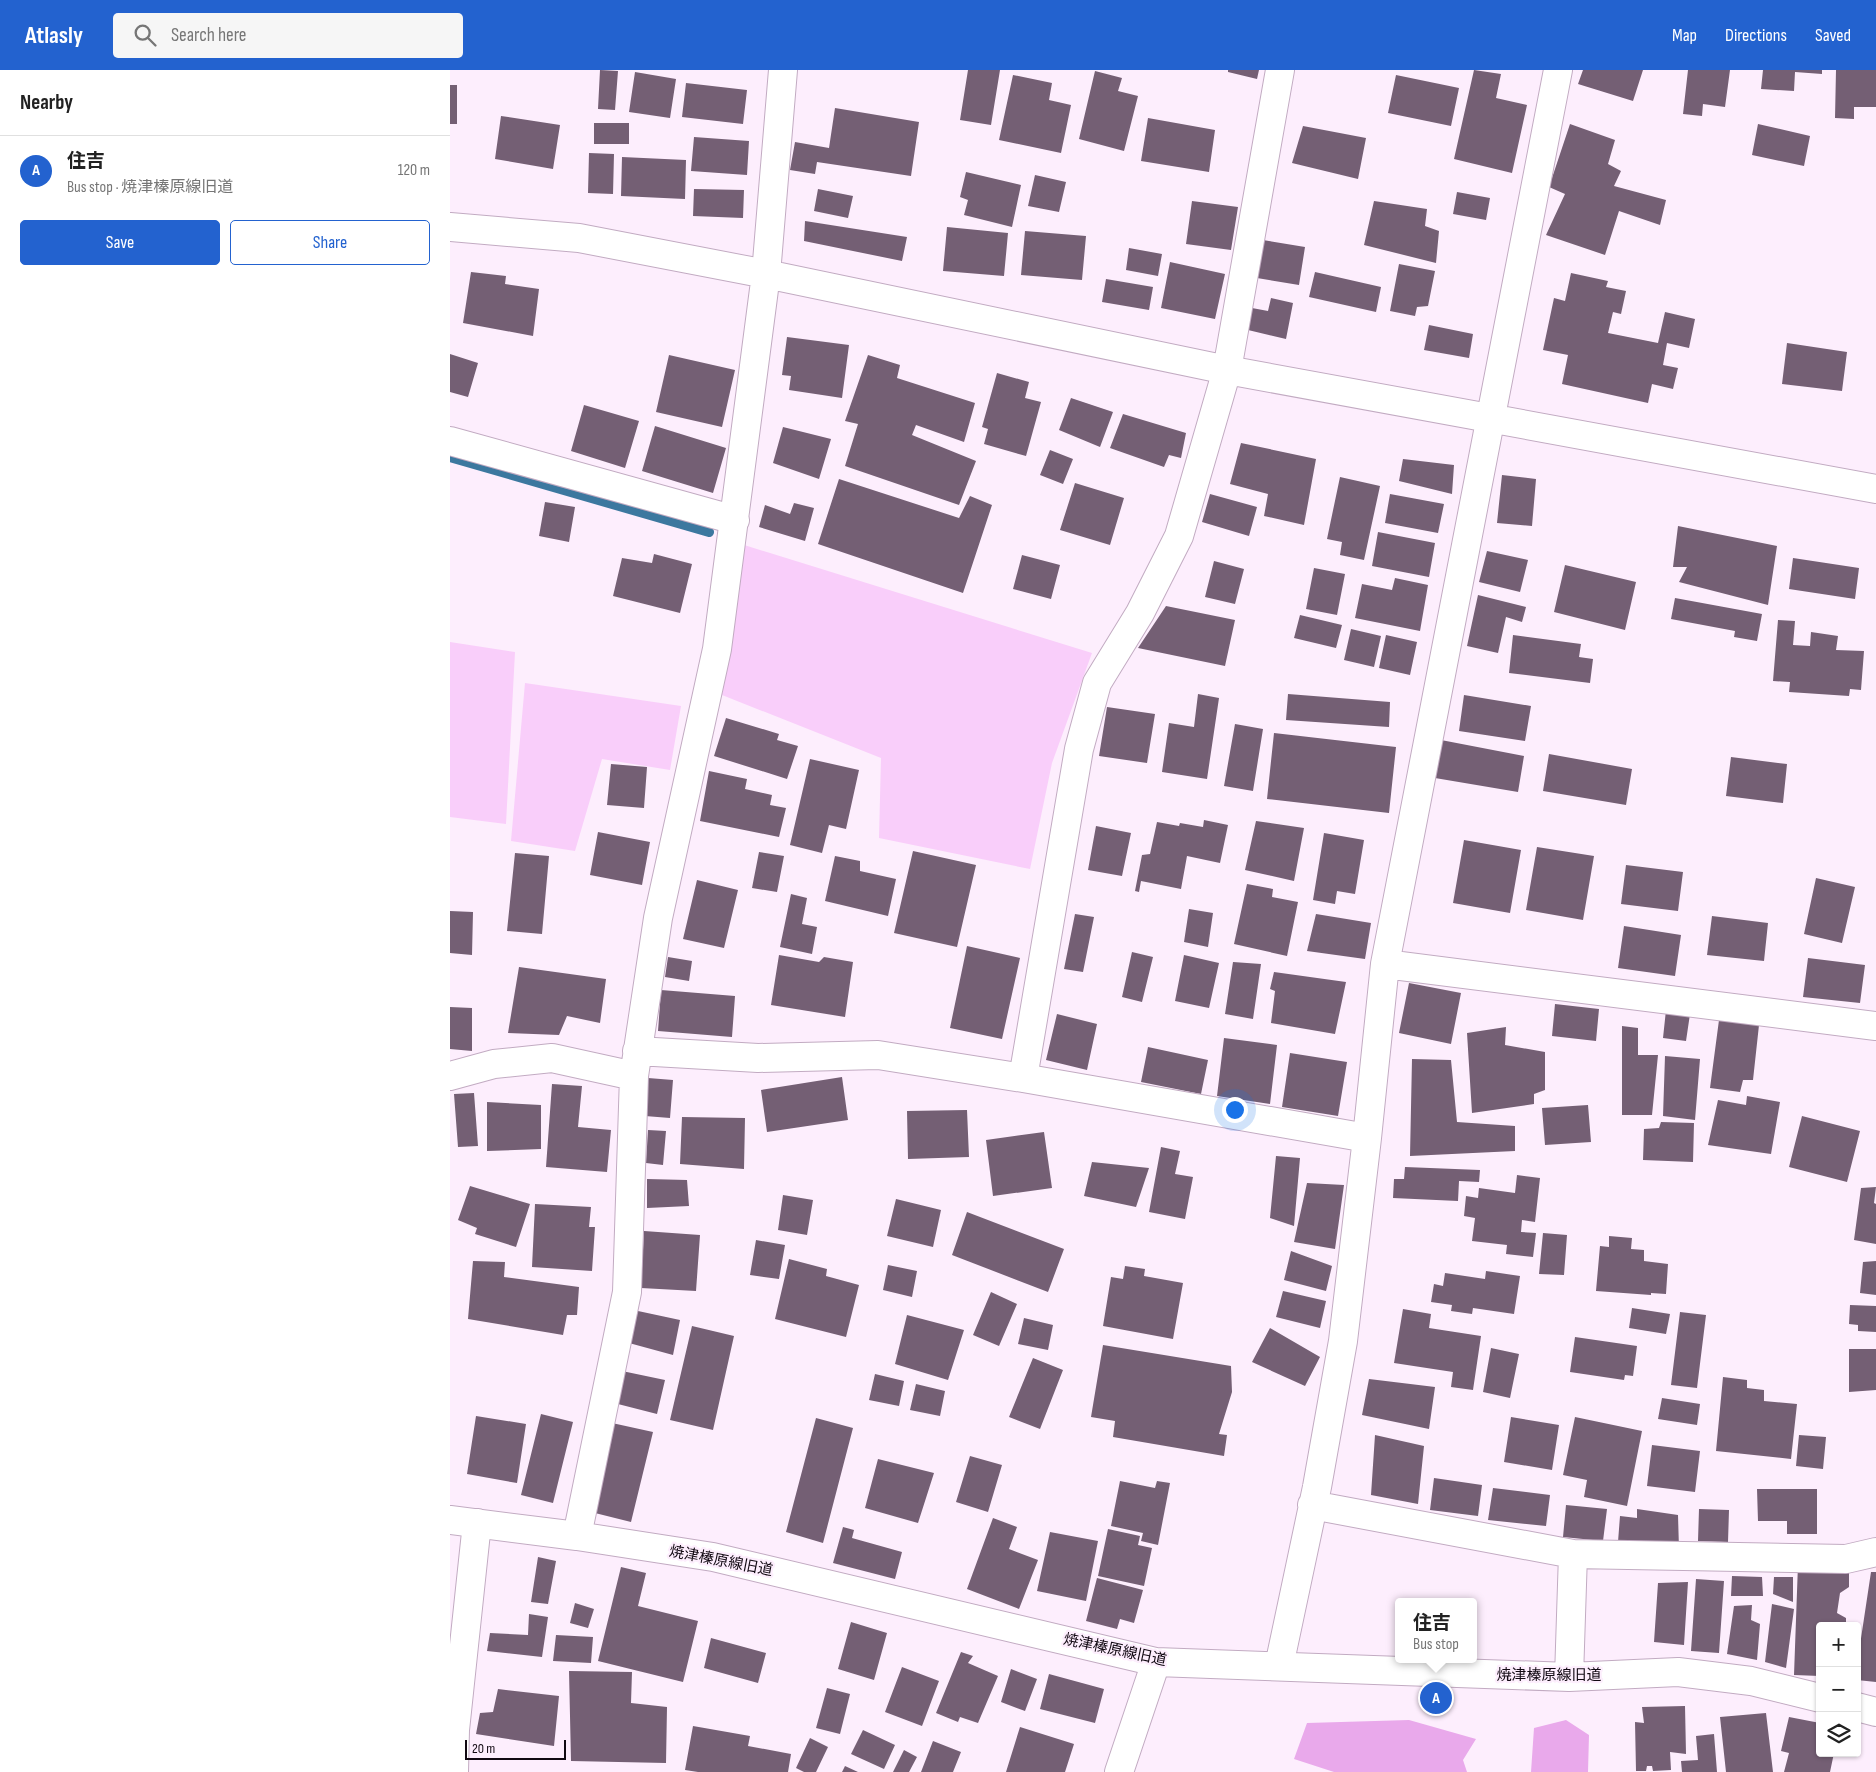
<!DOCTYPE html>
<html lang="en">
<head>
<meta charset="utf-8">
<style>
	body { margin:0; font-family:"Sofia Sans Condensed","Noto Sans JP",sans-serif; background:#f6f6f6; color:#222 }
	.controls { position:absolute; right:15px; bottom:15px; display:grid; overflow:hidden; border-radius:5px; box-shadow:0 1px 4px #0004 }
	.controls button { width:45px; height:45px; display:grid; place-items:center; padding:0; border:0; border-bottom:1px solid #e0e0e0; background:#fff; color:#222; font:25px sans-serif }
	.scale { position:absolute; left:15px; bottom:12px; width:101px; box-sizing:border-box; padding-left:5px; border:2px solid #110912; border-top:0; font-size:14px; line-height:18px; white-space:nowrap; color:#110912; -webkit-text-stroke:4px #fdeefd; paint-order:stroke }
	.you { position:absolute; left:784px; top:1039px; width:18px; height:18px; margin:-12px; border:4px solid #fff; border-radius:50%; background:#1a73e8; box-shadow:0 0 0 8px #1a73e833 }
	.badge { display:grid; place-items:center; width:32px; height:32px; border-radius:50%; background:#2362cf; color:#fff; font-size:16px; font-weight:700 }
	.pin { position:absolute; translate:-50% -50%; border:2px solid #fff; box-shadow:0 1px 5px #0006 }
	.popup { position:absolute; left:945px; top:1528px; width:82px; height:65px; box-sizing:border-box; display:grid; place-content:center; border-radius:5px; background:#fff; filter:drop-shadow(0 1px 4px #0005); font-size:16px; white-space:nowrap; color:#767676 }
	.popup b { font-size:19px; color:#222 }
	.popup::after { content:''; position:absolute; left:50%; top:100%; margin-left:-10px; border:10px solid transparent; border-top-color:#fff }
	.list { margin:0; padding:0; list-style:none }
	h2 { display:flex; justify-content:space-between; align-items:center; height:65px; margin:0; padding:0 20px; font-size:21px }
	h2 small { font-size:16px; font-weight:400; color:#767676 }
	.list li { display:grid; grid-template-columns:32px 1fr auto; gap:15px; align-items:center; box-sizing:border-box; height:70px; padding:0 20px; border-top:1px solid #e0e0e0 }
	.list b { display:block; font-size:19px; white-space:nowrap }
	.list p { margin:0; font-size:16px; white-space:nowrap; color:#767676 }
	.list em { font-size:16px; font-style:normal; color:#767676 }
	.actions { display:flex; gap:10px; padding:15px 20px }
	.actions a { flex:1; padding:11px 0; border:1px solid #2362cf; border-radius:5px; text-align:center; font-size:18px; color:#2362cf }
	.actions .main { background:#2362cf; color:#fff }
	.icon { flex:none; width:28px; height:28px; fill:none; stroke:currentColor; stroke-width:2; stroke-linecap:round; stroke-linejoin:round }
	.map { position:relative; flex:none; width:1426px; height:1702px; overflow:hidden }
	header { display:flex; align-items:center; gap:30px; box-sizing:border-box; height:70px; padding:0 25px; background:#2362cf; color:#fff }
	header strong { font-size:24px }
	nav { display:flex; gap:28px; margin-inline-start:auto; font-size:18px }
	.search { width:350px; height:45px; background:#f6f6f6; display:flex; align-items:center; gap:12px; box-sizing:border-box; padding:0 18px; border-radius:5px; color:#767676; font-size:19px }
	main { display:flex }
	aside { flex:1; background:#fff }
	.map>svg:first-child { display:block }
	.green { fill:#f9cefa }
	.forest { fill:#e9a9eb }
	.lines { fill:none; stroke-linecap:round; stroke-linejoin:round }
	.stream { stroke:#3c789f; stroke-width:10 }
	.building { fill:#745f74 }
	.minor-casing { stroke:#c2abc2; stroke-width:30 }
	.minor { stroke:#fff; stroke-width:28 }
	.labels { text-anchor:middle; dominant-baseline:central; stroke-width:4.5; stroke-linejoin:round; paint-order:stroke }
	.street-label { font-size:15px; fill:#110912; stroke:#fdeefd }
</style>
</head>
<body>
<header>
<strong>Atlasly</strong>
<div class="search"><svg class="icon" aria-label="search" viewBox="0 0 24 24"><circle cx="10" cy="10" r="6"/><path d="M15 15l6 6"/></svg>Search here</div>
<nav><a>Map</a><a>Directions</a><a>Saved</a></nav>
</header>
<main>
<aside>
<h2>Nearby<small></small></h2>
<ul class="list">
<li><span class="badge">A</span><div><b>住吉</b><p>Bus stop · 焼津榛原線旧道</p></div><em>120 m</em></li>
</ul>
<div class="actions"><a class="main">Save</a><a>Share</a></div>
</aside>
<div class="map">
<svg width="1426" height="1702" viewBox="0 0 1426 1702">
	<rect width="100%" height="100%" fill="#fdeefd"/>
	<path class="green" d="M291 474 642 583 602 693 580 799 429 768 431 688 272 625Z
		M0 572 65 582 56 754 0 747Z
		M75 613 231 636 220 700 152 689 125 781 61 771Z"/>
	<path class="forest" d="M959 1650 1026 1669 1013 1690 1017 1702H884L844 1689 857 1653Z
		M1116 1650 1139 1665 1138 1702H1081L1084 1658Z"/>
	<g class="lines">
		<path class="stream" d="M0 387 259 462"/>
	</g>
	<path class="building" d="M150 0 168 1 165 40 148 39Z
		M518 0H550L541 55 510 50Z
		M778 0H809L807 9 778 2Z
		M1024 0 1051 4 1046 28 1077 35 1062 103 1004 89Z
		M1133 0H1193L1183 31 1128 14Z
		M1238 0H1280L1275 37 1253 34 1252 46 1233 44Z
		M1313 0H1372V4L1345 2 1344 21 1311 19Z
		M1386 0H1426V37H1404V49L1385 48Z
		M645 1 672 8 668 21 688 26 674 81 629 69Z
		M185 2 226 9 220 48 179 42Z
		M563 5 602 13 599 30 621 35 611 83 549 70Z
		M946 5 1009 18 1001 56 938 43Z
		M236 13 297 20 293 54 232 47Z
		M0 15H7V54H0Z
		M385 38 469 52 461 106 367 92 365 104 340 100 345 72 379 78Z
		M51 46 110 55 103 99 45 89Z
		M698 48 765 60 759 102 691 91Z
		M144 53H179V74H144Z
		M1120 54 1165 70 1158 94 1171 101 1164 116 1216 130 1210 155 1169 141 1155 185 1096 165 1115 124 1099 117Z
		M1308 54 1360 66 1354 96 1302 85Z
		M853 56 916 68 908 109 842 93Z
		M244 67 299 71 297 105 241 101Z
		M139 83 164 84 163 124 138 123Z
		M172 87 236 90 235 129 171 126Z
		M516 102 571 115 562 157 514 145 518 130 510 127Z
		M585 105 616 112 609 142 578 136Z
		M244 119 294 120 293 148 243 146Z
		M368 119 403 126 398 148 364 141Z
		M1007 122 1040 128 1036 150 1003 144Z
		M742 131 788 137 781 180 736 174Z
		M924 131 977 139 975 156 989 161 986 193 914 175Z
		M355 151 457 167 452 191 354 171Z
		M497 157 558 163 554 206 493 201Z
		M575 161 636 166 632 210 571 205Z
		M813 170 855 177 849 215 807 208Z
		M679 178 712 184 708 206 676 200Z
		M720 192 775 204 765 249 711 238Z
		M949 194 985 201 978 236 967 237 965 246 940 241Z
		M21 202 56 206 55 214 89 219 83 266 13 253Z
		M865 202 931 217 926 242 859 227Z
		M1121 203 1158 211 1156 217 1176 221 1171 244 1163 242 1158 263 1208 273 1215 242 1245 249 1239 278 1217 273 1213 295 1228 298 1223 319 1202 314 1198 333 1112 314 1118 285 1093 280 1104 228 1115 231Z
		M656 209 703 217 699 240 652 232Z
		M821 228 843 233 836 269 798 260 802 238 818 241Z
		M979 255 1023 264 1019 288 974 280Z
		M337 267 399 275 392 328 339 320 341 306 332 305Z
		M1337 273 1397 282 1392 321 1332 314Z
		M0 284 28 293 18 327 0 322Z
		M219 285 285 300 272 357 206 342Z
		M418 285 450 295 447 308 525 333 514 372 466 355 462 365 526 391 509 435 395 396 408 354 395 351Z
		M547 303 579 312 575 328 591 332 576 386 534 374 538 359 532 357Z
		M621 328 663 342 650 377 609 360Z
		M134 335 189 351 175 398 121 381Z
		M673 344 736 363 731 388 719 385 714 397 660 378Z
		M205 356 276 378 263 423 192 401Z
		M333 357 381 369 369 409 323 393Z
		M791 373 866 389 854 455 814 446 818 424 780 414Z
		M600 380 623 389 613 414 590 405Z
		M953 389 1004 395 1002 424 949 411Z
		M1052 405 1086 409 1082 456 1047 453Z
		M890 407 930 416 914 490 890 485 892 472 877 469Z
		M389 409 509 448 520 426 542 435 513 523 368 474Z
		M625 413 674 428 660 475 610 460Z
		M760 424 807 437 799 466 752 452Z
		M940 424 994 434 988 463 935 453Z
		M95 432 125 437 119 472 89 466Z
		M344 433 364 438 355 471 309 457 315 435 340 444Z
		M1228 456 1327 476 1318 535 1229 512 1237 497H1223Z
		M928 462 985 473 979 507 922 496Z
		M1037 481 1078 490 1070 522 1029 512Z
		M204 484 242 494 230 543 163 526 172 488 202 493Z
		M572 485 610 495 601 529 563 519Z
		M1343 488 1409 498 1405 529 1339 519Z
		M764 491 794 499 785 534 755 527Z
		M1115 495 1186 512 1175 560 1104 542Z
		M864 498 895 504 887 545 856 539Z
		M945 508 978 515 970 561 905 548 912 514 942 520Z
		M1028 525 1076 537 1072 552 1056 547 1048 583 1017 576Z
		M1225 528 1312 544 1307 571 1284 567 1285 561 1221 549Z
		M716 536 785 550 775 596 688 578Z
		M850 545 892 555 886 578 844 568Z
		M1328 550 1345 551 1343 575 1360 576 1361 562 1388 566 1386 580 1414 581 1411 620 1400 619 1399 626 1339 622 1340 612 1323 611Z
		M901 559 931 566 924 597 894 590Z
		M936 565 967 572 960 605 929 598Z
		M1063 565 1131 574 1129 587 1143 589 1140 613 1059 603Z
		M748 624 769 628 757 709 712 702 719 653 744 657Z
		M838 624 940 632 939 657 836 650Z
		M1014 625 1081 636 1075 671 1009 661Z
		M657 637 705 644 697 693 649 686Z
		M276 648 329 664 327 670 348 676 337 709 264 686Z
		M785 654 813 659 803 721 774 716Z
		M824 663 946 677 939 743 817 729Z
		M991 670 1074 686 1068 722 985 708Z
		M1099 684 1182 699 1176 735 1093 721Z
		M1281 687 1337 694 1333 733 1276 726Z
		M360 689 409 700 396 759 379 755 372 783 340 775Z
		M161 694 197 697 194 738 157 735Z
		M259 701 297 709 295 719 322 725 320 735 336 738 329 767 250 751Z
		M754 750 778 755 770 793 737 786 731 819 691 811 689 822 685 821 692 785 700 784 707 752 729 756 730 753 753 757Z
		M806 751 854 758 844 811 795 800Z
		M646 756 681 763 672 806 638 800Z
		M148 762 200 772 192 815 140 805Z
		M874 763 914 770 905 824 887 821 885 834 863 830Z
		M1014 770 1071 780 1060 843 1003 833Z
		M1087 777 1144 786 1133 850 1076 840Z
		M463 781 526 795 507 877 444 863Z
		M309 782 334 786 327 822 302 818Z
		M65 783 99 786 92 864 57 861Z
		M385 786 410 791V801L446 809 438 846 375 831Z
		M1176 795 1233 802 1228 841 1171 834Z
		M1366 808 1405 817 1392 873 1354 864Z
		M247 810 288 820 274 878 233 869Z
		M797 814 823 819 822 827 848 832 837 886 784 874Z
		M341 824 357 828 352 854 367 857 362 884 330 877Z
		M739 839 763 843 758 877 734 872Z
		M0 841 23 842 22 885 0 883Z
		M625 844 644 847 633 902 614 899Z
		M866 844 921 853 915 889 857 881Z
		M1262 846 1318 853 1314 891 1257 885Z
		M1174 856 1231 865 1225 906 1168 898Z
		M517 876 570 888 552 969 500 958Z
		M682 882 703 887 692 932 672 927Z
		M329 885 369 892 374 887 403 892 395 947 321 935Z
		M734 885 769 893 759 938 725 931Z
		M218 887 242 891 239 911 215 907Z
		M1358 888 1415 895 1410 933 1353 927Z
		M783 892 811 894 803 949 775 944Z
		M69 897 156 909 150 953 117 946 109 965 58 963Z
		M824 902 896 912 885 964 821 953 825 921 820 919Z
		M959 913 1011 923 1001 974 949 963Z
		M211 920 285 926 282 967 208 961Z
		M1105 934 1149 939 1146 971 1102 966Z
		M0 937 22 938V981L0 979Z
		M1216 940 1240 944 1236 971 1213 968Z
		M607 944 647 954 637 1000 596 990Z
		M1269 950 1309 955 1303 1010H1293L1290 1022 1260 1018Z
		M1172 956 1188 958V985H1208L1202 1045H1172Z
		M1056 957 1055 975 1095 982V1020L1084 1024V1034L1022 1043 1017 963Z
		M774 968 827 975 820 1034 767 1026Z
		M698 977 758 990 751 1024 691 1012Z
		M840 983 897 992 888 1046 832 1037Z
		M1215 986 1250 989 1245 1050 1213 1046Z
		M962 989 1001 990 1007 1052 1065 1056V1081L960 1086Z
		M392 1007 398 1050 317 1062 311 1020Z
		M198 1008 223 1010 220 1048 195 1046Z
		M102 1014 132 1016 128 1057 161 1060 157 1102 96 1097Z
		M24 1023 28 1076 8 1077 4 1024Z
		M1297 1026 1330 1032 1321 1084 1258 1075 1268 1030 1296 1035Z
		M37 1032 91 1035V1079L37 1081Z
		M1138 1035 1141 1072 1095 1075 1092 1038Z
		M517 1040 519 1087 458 1089 457 1041Z
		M1352 1046 1410 1061 1397 1112 1339 1097Z
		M232 1047 295 1048 294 1099 230 1094Z
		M1211 1052 1244 1053 1243 1092 1193 1090 1194 1059 1209 1058Z
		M198 1060 216 1061 213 1095 196 1093Z
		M594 1062 602 1118 543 1126 536 1070Z
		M711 1077 730 1081 725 1104 743 1107 735 1149 699 1142Z
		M826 1086 850 1088 844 1156 820 1148Z
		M642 1092 699 1098 686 1137 634 1126Z
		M955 1097 1030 1100 1029 1112 1009 1111 1008 1131 943 1128 944 1109H954Z
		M1067 1105 1090 1108 1085 1152 1072 1150 1071 1162 1086 1163 1083 1187 1056 1184 1057 1175 1022 1171 1025 1148 1014 1146 1016 1126 1028 1128 1029 1118 1065 1123Z
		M197 1109 237 1110 239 1136 197 1138Z
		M857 1113 894 1115 885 1179 844 1172Z
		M20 1116 80 1134 66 1177 25 1164 27 1158 8 1150Z
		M1426 1117 1424 1133 1426 1134V1174L1404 1170 1411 1118Z
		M333 1125 363 1130 357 1165 328 1160Z
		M446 1129 491 1140 483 1177 437 1166Z
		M85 1134 141 1137 139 1157H145L142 1201 82 1197Z
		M517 1142 614 1179 598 1222 502 1185Z
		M194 1161 250 1165 246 1221 191 1218Z
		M1093 1163 1117 1165 1114 1205 1089 1204Z
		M1159 1166 1182 1168 1181 1179 1194 1180V1191L1218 1194 1216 1224 1201 1223V1225L1146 1221 1150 1176 1159 1177Z
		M306 1170 335 1175 329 1209 300 1205Z
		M841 1181 882 1196 876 1221 834 1210Z
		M339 1189 377 1199 376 1206 409 1215 396 1267 325 1249Z
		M23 1191 55 1192 54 1207 129 1217 127 1245H117L113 1265 18 1249Z
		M1426 1191V1225L1410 1223 1413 1192Z
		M438 1195 467 1201 462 1227 433 1220Z
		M675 1196 695 1199 694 1206 733 1213 723 1269 653 1256 661 1207 673 1209Z
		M1036 1201 1070 1206 1064 1244 1023 1238 1022 1244 1001 1241 1002 1235 981 1232 984 1214 993 1216 995 1203 1035 1209Z
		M833 1221 876 1231 870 1258 826 1247Z
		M541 1222 567 1234 549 1276 523 1265Z
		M1400 1235 1426 1236V1262L1408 1261V1255L1399 1254Z
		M1182 1238 1220 1244 1216 1264 1179 1258Z
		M953 1239 981 1244 979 1258 1031 1266 1023 1320 1001 1317 1003 1302 944 1293Z
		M188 1241 230 1250 223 1285 179 1273Z
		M1230 1242 1256 1245 1247 1318 1221 1315Z
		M457 1245 514 1260 498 1310 445 1294Z
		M574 1248 603 1255 598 1280 568 1274Z
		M242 1256 284 1266 263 1360 220 1350Z
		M820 1258 870 1287 855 1316 802 1292Z
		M1125 1267 1187 1276 1183 1306 1175 1305 1174 1310 1120 1302Z
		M653 1275 781 1296 782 1322 769 1364 777 1365 774 1386 663 1367 665 1351 641 1347Z
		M1041 1278 1069 1284 1060 1328 1033 1322Z
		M1399 1279H1426V1320L1399 1322Z
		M583 1288 613 1300 590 1359 559 1347Z
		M172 1301 215 1310 207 1344 164 1333Z
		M425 1304 454 1311 449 1336 419 1330Z
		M1273 1307 1297 1310V1318L1314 1320V1331L1347 1334 1341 1389 1266 1381Z
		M919 1309 985 1317 979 1359 912 1345Z
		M466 1314 495 1321 490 1346 460 1340Z
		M1212 1328 1250 1334 1247 1355 1208 1349Z
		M91 1344 123 1352 103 1433 71 1425Z
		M26 1346 76 1354 67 1413 17 1404Z
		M1061 1347 1109 1355 1102 1400 1054 1392Z
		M1125 1347 1192 1361 1177 1436 1134 1427 1137 1410 1113 1405Z
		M366 1348 403 1358 373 1473 336 1462Z
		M162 1353 203 1362 181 1452 141 1442Z
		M925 1365 974 1376 968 1434 921 1425Z
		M1349 1365 1376 1367 1373 1399 1346 1396Z
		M1202 1375 1250 1381 1245 1422 1197 1416Z
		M520 1386 552 1395 538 1442 506 1432Z
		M428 1389 484 1403 468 1453 415 1438Z
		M984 1408 1032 1415 1028 1446 980 1440Z
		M670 1411 705 1418 707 1411 720 1413 708 1475 691 1471 693 1463 661 1456Z
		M1043 1418 1100 1425 1096 1456 1038 1450Z
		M1307 1419H1367V1464H1337V1451H1308Z
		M1116 1435 1157 1439 1153 1471 1113 1467Z
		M1187 1439 1228 1445 1229 1479 1168 1472 1170 1446 1187 1448Z
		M1249 1439 1279 1440 1278 1472 1248 1471Z
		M543 1448 567 1457 559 1479 588 1490 569 1539 517 1519Z
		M393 1457 404 1460 402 1468 452 1482 445 1509 383 1493Z
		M658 1459 690 1466 688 1475 702 1478 694 1516 648 1506Z
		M600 1462 648 1471 636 1531 587 1521Z
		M88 1487 106 1491 98 1534 81 1532Z
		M1348 1494 1399 1496V1517L1390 1523 1387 1543 1396 1548V1556H1370V1606L1344 1605Z
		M171 1497 196 1503 188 1536 248 1551 233 1612 148 1591Z
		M1421 1502H1426V1612L1407 1610V1595Z
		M1282 1506 1312 1507 1313 1526H1281Z
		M1324 1507H1343V1532L1323 1524Z
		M647 1508 693 1520 684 1553 670 1549 667 1559 636 1551Z
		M1246 1509 1274 1511 1269 1583 1241 1581Z
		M1238 1512 1234 1575 1204 1572 1208 1513Z
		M125 1533 144 1539 138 1558 120 1553Z
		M1322 1534 1344 1539 1336 1598 1315 1592Z
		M1302 1535 1301 1550 1310 1554 1307 1590 1277 1584 1284 1536Z
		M79 1544 98 1547 92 1587 37 1581 40 1563 78 1565Z
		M401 1552 437 1563 424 1610 388 1599Z
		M106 1565 143 1567 141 1593 103 1591Z
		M261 1568 316 1583 308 1613 254 1598Z
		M511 1582 523 1586 518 1593 548 1606 528 1653 510 1647 508 1652 486 1643Z
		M452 1597 489 1611 472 1656 435 1642Z
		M561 1599 587 1609 575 1641 551 1632Z
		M119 1601 182 1602 181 1633 217 1637 216 1693 121 1691Z
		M599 1604 654 1619 645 1653 590 1639Z
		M377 1618 400 1624 390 1664 366 1658Z
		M48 1619 109 1626 104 1676 26 1664 30 1643 43 1642Z
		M1235 1636 1236 1684 1220 1682 1221 1700 1203 1701 1202 1696H1197L1196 1701H1186L1185 1652 1194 1653 1192 1637Z
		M1316 1643 1323 1702H1276L1270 1647Z
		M1339 1647 1370 1653V1683H1384L1380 1702H1334L1339 1683 1331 1681Z
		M243 1656 300 1666 298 1676 341 1684 338 1702H248L235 1700Z
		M570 1657 624 1674 615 1702H556Z
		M413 1660 445 1675 434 1699 401 1684Z
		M1264 1664 1267 1702H1232L1231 1691 1248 1690 1246 1666Z
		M360 1668 378 1677 366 1702H354L346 1698Z
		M483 1671 511 1682 503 1702H471Z
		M454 1680 467 1687 459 1702H443Z
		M395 1696 408 1702H392Z"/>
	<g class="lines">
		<g class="minor-casing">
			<path id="minor" d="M0 157 129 168 316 204 777 300 1426 419
				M0 371 285 450
				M935 894 1426 956
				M187 981 308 988 428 985 573 1008 917 1068
				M0 1006 44 994 102 988 184 1006
				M573 1008 629 679 647 613 690 543 729 466 777 300 830 0
				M862 1435 1123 1484 1396 1489 1426 1482
				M0 1450 127 1466 263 1487 706 1592 1119 1607 1228 1602 1301 1611 1370 1628
				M127 1466 177 1222 184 1006 208 848 267 579 316 204 333 0
				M829 1596 867 1417 893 1271 917 1068 935 894 1108 0
				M1119 1607 1123 1484
				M1407 1637 1426 1642
				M4 1702 5 1660 27 1453
				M669 1702 706 1592"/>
		</g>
		<use href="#minor" class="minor"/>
	</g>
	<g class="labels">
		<g class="street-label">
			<text transform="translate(271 1491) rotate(11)">焼津榛原線旧道</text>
			<text transform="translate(665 1580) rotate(12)">焼津榛原線旧道</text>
			<text x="1099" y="1605">焼津榛原線旧道</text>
		</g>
	</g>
</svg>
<div class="controls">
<button>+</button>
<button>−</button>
<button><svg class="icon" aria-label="layers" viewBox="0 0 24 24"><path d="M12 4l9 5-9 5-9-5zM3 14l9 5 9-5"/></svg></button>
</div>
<div class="scale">20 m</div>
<div class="you"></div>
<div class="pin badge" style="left:986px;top:1628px">A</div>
<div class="popup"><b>住吉</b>Bus stop</div>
</div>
</main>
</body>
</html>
